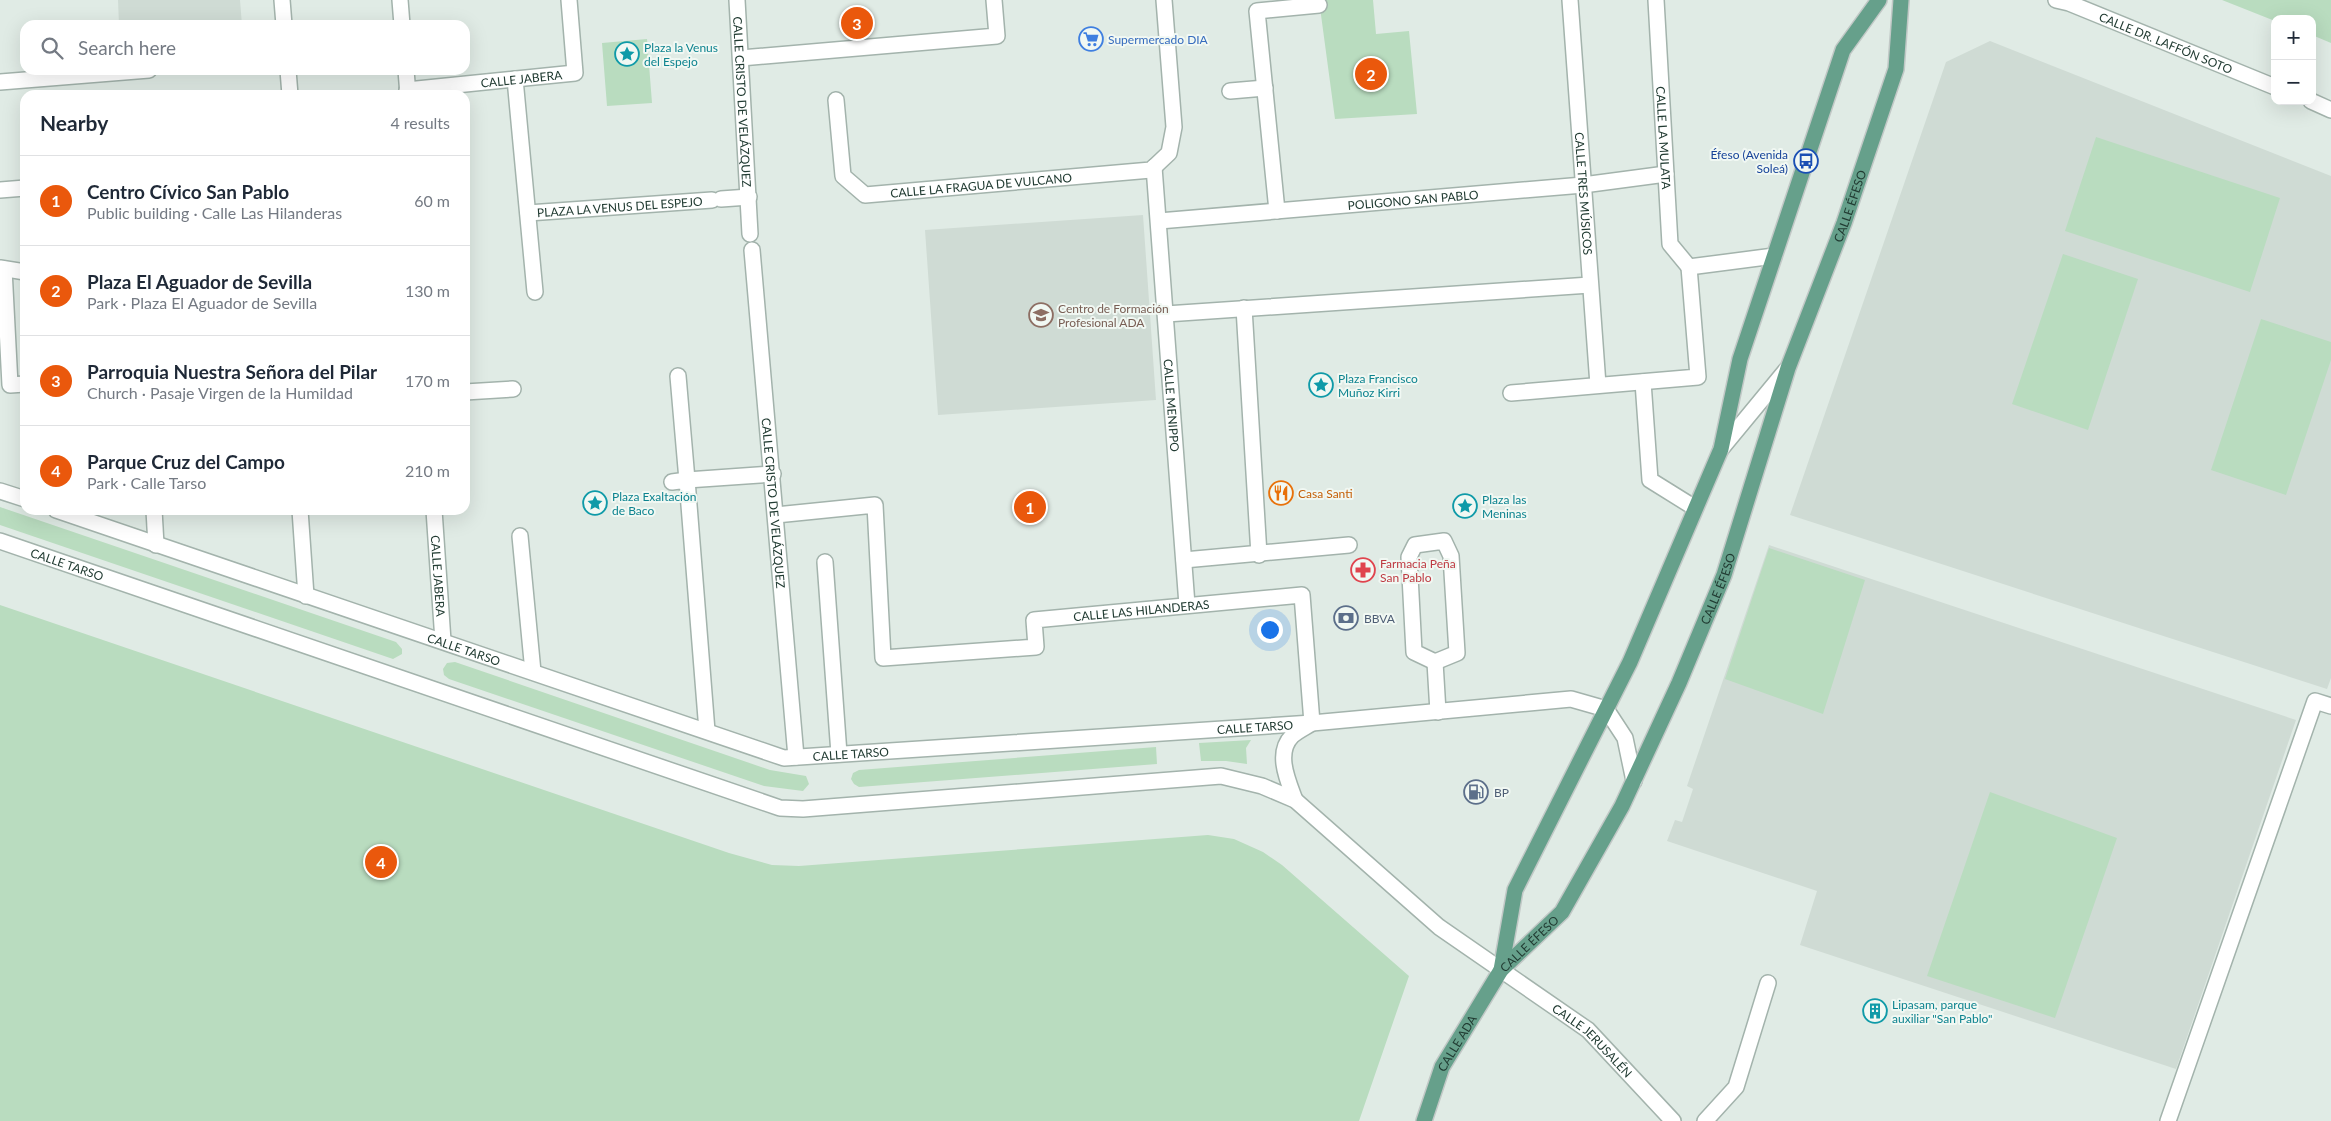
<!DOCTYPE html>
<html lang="en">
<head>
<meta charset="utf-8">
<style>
	body { margin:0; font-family:Lato,sans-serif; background:#f2f2f3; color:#1f2937 }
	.controls { position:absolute; right:15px; top:15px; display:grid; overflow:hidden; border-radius:10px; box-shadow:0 5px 20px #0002 }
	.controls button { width:45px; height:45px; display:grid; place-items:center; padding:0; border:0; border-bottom:1px solid #e0e1e3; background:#fff; color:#1f2937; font:25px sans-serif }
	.you { position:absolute; left:1269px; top:629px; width:18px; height:18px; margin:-12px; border:4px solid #fff; border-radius:50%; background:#1a73e8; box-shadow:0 0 0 8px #1a73e833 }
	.badge { display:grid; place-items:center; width:32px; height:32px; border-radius:50%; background:#ea580c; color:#fff; font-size:16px; font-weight:700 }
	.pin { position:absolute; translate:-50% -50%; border:2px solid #fff; box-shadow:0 1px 5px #0006 }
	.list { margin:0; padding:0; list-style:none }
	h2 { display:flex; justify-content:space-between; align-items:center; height:65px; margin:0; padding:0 20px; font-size:21px }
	h2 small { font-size:16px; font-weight:400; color:#747a83 }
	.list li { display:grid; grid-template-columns:32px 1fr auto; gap:15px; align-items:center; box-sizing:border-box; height:90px; padding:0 20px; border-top:1px solid #e0e1e3 }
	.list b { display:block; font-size:19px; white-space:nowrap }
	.list p { margin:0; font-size:16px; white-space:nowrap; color:#747a83 }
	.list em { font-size:16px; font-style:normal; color:#747a83 }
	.icon { flex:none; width:28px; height:28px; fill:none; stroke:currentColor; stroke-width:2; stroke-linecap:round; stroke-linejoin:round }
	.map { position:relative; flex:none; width:2331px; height:1121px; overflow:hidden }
	.search { position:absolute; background:#fff; box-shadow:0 5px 20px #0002; left:20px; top:20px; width:450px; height:55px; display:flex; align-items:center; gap:12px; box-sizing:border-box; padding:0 18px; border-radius:15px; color:#747a83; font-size:19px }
	.panel { position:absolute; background:#fff; box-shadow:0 5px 20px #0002; left:20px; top:90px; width:450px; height:425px; border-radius:15px }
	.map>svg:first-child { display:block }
	.built { fill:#cfdbd4 }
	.green { fill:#b9dcbf }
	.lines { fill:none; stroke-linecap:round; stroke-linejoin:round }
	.minor-casing { stroke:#a3b3ac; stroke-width:18 }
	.major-casing { stroke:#c1c8c6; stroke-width:18 }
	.minor { stroke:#fff; stroke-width:15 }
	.major { stroke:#66a08b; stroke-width:15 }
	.labels { text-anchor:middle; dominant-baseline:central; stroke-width:4; stroke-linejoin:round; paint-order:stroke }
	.shop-label { font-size:12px; fill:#366cbe; stroke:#f1f8f3; text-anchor:start }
	.street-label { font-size:12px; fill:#213b32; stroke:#f1f8f3 }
	.culture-label { font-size:12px; fill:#0d838f; stroke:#f1f8f3; text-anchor:start }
	.transit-label { font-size:12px; fill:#164399; stroke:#f1f8f3; text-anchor:end }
	.education-label { font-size:12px; fill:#785e54; stroke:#f1f8f3; text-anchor:start }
	.food-label { font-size:12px; fill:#c56008; stroke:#f1f8f3; text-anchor:start }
	.health-label { font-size:12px; fill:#be3a42; stroke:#f1f8f3; text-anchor:start }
	.service-label { font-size:12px; fill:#4e5e75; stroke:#f1f8f3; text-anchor:start }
</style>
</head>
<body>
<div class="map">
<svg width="2331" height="1121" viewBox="0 0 2331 1121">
	<rect width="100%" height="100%" fill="#e0ebe5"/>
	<path class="built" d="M118 0H240L242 25H119Z
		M1990 41 2331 176V678L2327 689 1790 515 1946 62Z
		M1143 215 1156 400 938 415 925 230Z
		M1769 545 2296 720 2176 1069 1800 945 1817 891 1667 841 1675 820 1682 822 1693 789 1687 786Z"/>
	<path class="green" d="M1319 0H1373L1376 34 1409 31 1417 114 1335 119Z
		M2222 0H2331V43L2312 35V19H2275V21Z
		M647 39 652 103 607 106 602 43Z
		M2096 137 2280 198 2250 292 2065 231Z
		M2063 254 2138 279 2088 430 2012 404Z
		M2261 319 2331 342V360L2286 495 2211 470Z
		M0 507 396 642 402 649V654L393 659 0 525Z
		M1769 548 1865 580 1823 714 1725 679Z
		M0 605 729 853 772 865 799 866 1208 835 1234 839 1263 852 1282 865 1409 976 1359 1121H0Z
		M455 662 770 770 806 776 809 784 803 791 764 786 449 679 444 675 443 669 447 663Z
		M1251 740 1246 748 1247 764 1226 761H1201L1199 743Z
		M1156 747 1157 764 859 787 854 784 851 779 853 773 859 770Z
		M1990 792 2117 838 2055 1018 1927 976Z"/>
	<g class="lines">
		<g class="minor-casing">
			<g id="minor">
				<path d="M282 0 284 25"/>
				<path d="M400 0 402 25"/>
				<path id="s1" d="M737 0 750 234"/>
				<path id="s2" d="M1570 0 1598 385"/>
				<path id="s3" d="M1656 0 1670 244 1689 267"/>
				<path id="s4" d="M2056 0 2069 3 2275 87"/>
				<path d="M741 58 997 36 994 0"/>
				<path d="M288 70 290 95"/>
				<path d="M406 70 408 95"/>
				<path d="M515 79 535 292"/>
				<path d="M0 82 149 70"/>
				<path id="s5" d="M407 90 575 73 569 0"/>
				<path d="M1230 91 1265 88"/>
				<path id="s6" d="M836 100 843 176 865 195 1151 170 1169 153 1174 127 1164 0"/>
				<path d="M2311 101 2331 110"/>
				<path id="s7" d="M1154 167 1187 605"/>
				<path d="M0 190 25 188"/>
				<path d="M721 199 749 197"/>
				<path d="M1277 211 1257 11 1319 5"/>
				<path id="s8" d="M528 213 712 200"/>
				<path id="s9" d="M1159 221 1583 185 1666 174"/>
				<path id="s10" d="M752 250 796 757"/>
				<path d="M1689 267 1774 256"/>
				<path d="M0 268 25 272"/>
				<path d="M4 269 10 385 25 384"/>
				<path d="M1244 308 1259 555"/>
				<path d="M1166 314 1590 285"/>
				<path d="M678 376 687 480 773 474"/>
				<path d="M1643 382 1650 480 1695 508"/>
				<path d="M465 392 513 389"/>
				<path d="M1511 393 1698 377 1689 267"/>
				<path d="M1721 449 1787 369"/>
				<path d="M672 482 687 480 707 731"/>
				<path d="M0 491 25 499"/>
				<path id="s11" d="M56 510 784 758 1312 723 1571 699 1606 709 1625 738 1634 781"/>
				<path d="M154 510 156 545"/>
				<path d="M300 510 306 596"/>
				<path id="s12" d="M434 510 443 641"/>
				<path id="s13" d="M776 515 875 505 883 658 1036 647 1034 620 1302 595 1312 723C1306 727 1297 731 1292 736 1275 753 1288 781 1295 800"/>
				<path d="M520 536 533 672"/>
				<path id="s14" d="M0 541 780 808 803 809 1221 776 1262 786 1295 800 1439 927 1588 1030 1673 1121"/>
				<path d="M1444 541 1451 556 1457 653 1435 662 1414 652 1409 557 1415 545Z"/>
				<path d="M1184 560 1349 545"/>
				<path d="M825 562 839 754"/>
				<path d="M1435 662 1438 712"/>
				<path d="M1705 1121 1736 1087 1768 983"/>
				<path d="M2168 1121 2315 701 2331 706"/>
			</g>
		</g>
		<g class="major-casing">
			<g id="major">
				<path d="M1501 970 1515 890 1630 662 1721 449 1740 359 1843 50 1879 0"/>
				<path id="s15" d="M1424 1121 1442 1067 1501 970 1562 912 1622 806 1679 683 1724 575 1788 368 1844 223 1896 69 1901 0"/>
			</g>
		</g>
		<use href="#minor" class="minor"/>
		<use href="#major" class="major"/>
	</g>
	<defs>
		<g id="supermarket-ring" transform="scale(1.25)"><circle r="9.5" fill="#f1f8f3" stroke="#3f7fe0" stroke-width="1.5"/><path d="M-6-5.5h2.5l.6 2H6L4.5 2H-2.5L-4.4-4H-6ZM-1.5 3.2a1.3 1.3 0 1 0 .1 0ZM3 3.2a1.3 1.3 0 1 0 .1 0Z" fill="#3f7fe0"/></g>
		<g id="sight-ring" transform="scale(1.25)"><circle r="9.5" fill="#f1f8f3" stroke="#0f9aa8" stroke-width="1.5"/><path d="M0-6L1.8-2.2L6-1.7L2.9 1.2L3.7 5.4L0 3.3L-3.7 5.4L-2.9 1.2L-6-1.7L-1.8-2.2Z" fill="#0f9aa8"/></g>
		<g id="bus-ring" transform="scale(1.25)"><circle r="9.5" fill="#f1f8f3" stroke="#1a4fb4" stroke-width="1.5"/><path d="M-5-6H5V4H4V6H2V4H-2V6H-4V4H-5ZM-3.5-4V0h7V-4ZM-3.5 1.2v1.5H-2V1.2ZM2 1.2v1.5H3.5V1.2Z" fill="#1a4fb4"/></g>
		<g id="university-ring" transform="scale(1.25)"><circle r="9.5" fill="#f1f8f3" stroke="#8d6e63" stroke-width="1.5"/><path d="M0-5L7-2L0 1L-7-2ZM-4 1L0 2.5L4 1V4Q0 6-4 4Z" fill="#8d6e63"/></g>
		<g id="restaurant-ring" transform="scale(1.25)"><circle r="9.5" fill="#f1f8f3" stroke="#e8710a" stroke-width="1.5"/><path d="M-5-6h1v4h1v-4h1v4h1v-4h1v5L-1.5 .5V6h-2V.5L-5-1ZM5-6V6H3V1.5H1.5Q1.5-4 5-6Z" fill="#e8710a"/></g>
		<g id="pharmacy-ring" transform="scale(1.25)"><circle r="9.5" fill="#f1f8f3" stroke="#e0444e" stroke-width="1.5"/><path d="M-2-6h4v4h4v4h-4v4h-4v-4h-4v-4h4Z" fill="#e0444e"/></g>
		<g id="bank-ring" transform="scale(1.25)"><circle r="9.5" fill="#f1f8f3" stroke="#5c6f8a" stroke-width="1.5"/><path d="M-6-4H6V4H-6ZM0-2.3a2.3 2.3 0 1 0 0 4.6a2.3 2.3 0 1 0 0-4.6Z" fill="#5c6f8a"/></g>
		<g id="fuel-ring" transform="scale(1.25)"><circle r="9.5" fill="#f1f8f3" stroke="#5c6f8a" stroke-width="1.5"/><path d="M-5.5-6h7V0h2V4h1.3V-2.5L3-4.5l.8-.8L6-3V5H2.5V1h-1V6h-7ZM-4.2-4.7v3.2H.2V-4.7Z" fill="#5c6f8a"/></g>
		<g id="building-ring" transform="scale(1.25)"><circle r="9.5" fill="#f1f8f3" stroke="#0f9aa8" stroke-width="1.5"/><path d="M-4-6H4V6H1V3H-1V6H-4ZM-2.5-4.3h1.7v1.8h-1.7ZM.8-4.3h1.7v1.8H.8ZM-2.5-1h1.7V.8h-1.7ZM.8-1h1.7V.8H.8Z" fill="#0f9aa8"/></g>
	</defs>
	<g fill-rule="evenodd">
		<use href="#supermarket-ring" x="1091" y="39"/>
		<use href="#sight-ring" x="627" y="54"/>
		<use href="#bus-ring" x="1806" y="161"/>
		<use href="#university-ring" x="1041" y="315"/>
		<use href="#sight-ring" x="1321" y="385"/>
		<use href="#restaurant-ring" x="1281" y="493"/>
		<use href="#sight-ring" x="595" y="503"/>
		<use href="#sight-ring" x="1465" y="506"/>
		<use href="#pharmacy-ring" x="1363" y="570"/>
		<use href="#bank-ring" x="1346" y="618"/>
		<use href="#fuel-ring" x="1476" y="792"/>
		<use href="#building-ring" x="1875" y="1011"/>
	</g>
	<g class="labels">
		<g class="shop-label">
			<text x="1108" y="39">Supermercado DIA</text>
		</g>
		<g class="street-label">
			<text stroke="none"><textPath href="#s4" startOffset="118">CALLE DR. LAFFÓN SOTO</textPath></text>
			<text stroke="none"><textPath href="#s5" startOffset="115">CALLE JABERA</textPath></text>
			<text stroke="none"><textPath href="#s1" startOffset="102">CALLE CRISTO DE VELÁZQUEZ</textPath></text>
			<text stroke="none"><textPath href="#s3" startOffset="138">CALLE LA MULATA</textPath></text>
			<text stroke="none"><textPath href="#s6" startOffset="222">CALLE LA FRAGUA DE VULCANO</textPath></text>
			<text stroke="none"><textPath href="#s2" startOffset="194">CALLE TRES MÚSICOS</textPath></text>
			<text stroke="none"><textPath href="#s9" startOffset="255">POLIGONO SAN PABLO</textPath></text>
			<text stroke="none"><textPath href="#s8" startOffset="92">PLAZA LA VENUS DEL ESPEJO</textPath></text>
			<text stroke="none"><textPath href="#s15" startOffset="1019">CALLE ÉFESO</textPath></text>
			<text stroke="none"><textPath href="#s7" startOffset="239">CALLE MENIPPO</textPath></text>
			<text stroke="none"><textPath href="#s10" startOffset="254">CALLE CRISTO DE VELÁZQUEZ</textPath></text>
			<text stroke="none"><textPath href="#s14" startOffset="71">CALLE TARSO</textPath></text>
			<text stroke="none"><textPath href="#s12" startOffset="66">CALLE JABERA</textPath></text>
			<text stroke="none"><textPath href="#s15" startOffset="614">CALLE ÉFESO</textPath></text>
			<text stroke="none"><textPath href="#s13" startOffset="541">CALLE LAS HILANDERAS</textPath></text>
			<text stroke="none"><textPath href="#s11" startOffset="431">CALLE TARSO</textPath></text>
			<text stroke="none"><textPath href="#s11" startOffset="1241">CALLE TARSO</textPath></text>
			<text stroke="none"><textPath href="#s11" startOffset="836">CALLE TARSO</textPath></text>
			<text stroke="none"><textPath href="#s15" startOffset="209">CALLE ÉFESO</textPath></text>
			<text stroke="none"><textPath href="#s14" startOffset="1728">CALLE JERUSALÉN</textPath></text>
			<text stroke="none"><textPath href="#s15" startOffset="85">CALLE ADA</textPath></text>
		</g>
		<g class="culture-label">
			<text x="644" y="47">Plaza la Venus<tspan x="644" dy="14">del Espejo</tspan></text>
			<text x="1338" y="378">Plaza Francisco<tspan x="1338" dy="14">Muñoz Kirri</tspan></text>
			<text x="612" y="496">Plaza Exaltación<tspan x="612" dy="14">de Baco</tspan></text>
			<text x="1482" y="499">Plaza las<tspan x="1482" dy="14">Meninas</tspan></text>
			<text x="1892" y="1004">Lipasam, parque<tspan x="1892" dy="14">auxiliar "San Pablo"</tspan></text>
		</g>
		<g class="transit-label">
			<text x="1788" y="154">Éfeso (Avenida<tspan x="1788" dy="14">Soleá)</tspan></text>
		</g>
		<g class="education-label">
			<text x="1058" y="308">Centro de Formación<tspan x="1058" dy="14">Profesional ADA</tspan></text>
		</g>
		<g class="food-label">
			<text x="1298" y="493">Casa Santi</text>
		</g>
		<g class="health-label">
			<text x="1380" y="563">Farmacia Peña<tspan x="1380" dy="14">San Pablo</tspan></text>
		</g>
		<g class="service-label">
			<text x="1364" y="618">BBVA</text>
			<text x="1494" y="792">BP</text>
		</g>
	</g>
</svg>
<div class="controls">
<button>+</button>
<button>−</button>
</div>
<div class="you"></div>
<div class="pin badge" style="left:1030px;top:507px">1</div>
<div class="pin badge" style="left:1371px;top:74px">2</div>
<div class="pin badge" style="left:857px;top:23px">3</div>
<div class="pin badge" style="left:381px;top:862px">4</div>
<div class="search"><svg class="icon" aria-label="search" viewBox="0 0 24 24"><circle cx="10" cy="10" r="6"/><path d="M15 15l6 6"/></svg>Search here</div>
<section class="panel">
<h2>Nearby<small>4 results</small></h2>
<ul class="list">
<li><span class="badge">1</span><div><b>Centro Cívico San Pablo</b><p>Public building · Calle Las Hilanderas</p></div><em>60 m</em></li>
<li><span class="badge">2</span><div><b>Plaza El Aguador de Sevilla</b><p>Park · Plaza El Aguador de Sevilla</p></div><em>130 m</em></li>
<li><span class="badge">3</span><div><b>Parroquia Nuestra Señora del Pilar</b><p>Church · Pasaje Virgen de la Humildad</p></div><em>170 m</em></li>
<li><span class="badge">4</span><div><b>Parque Cruz del Campo</b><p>Park · Calle Tarso</p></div><em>210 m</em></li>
</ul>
</section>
</div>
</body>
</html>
